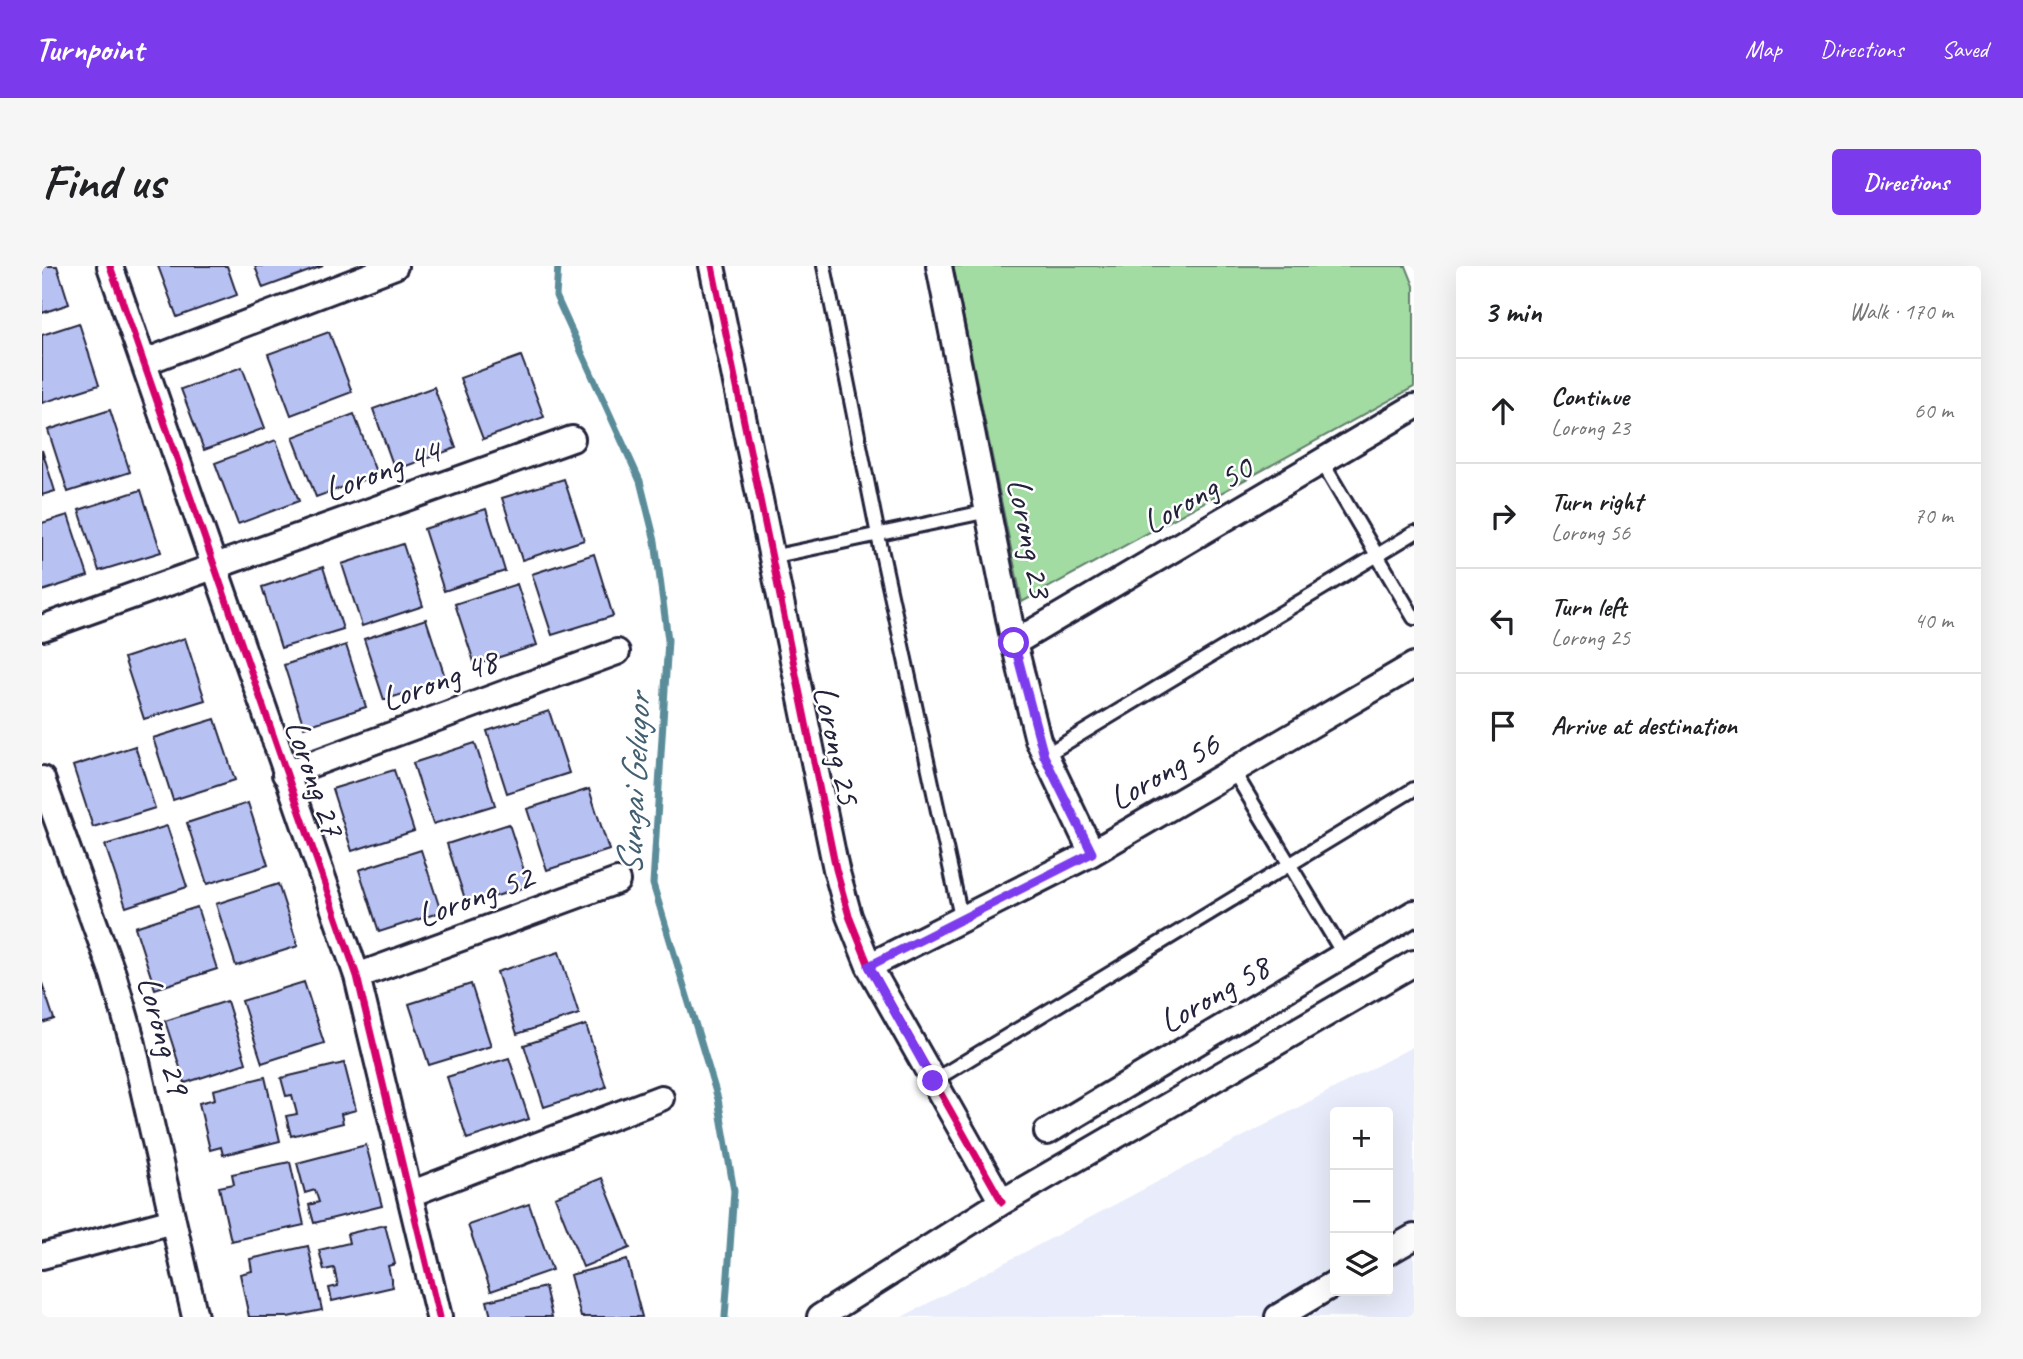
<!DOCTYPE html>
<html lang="en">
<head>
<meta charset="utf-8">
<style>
	body { margin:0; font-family:Caveat,sans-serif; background:#f6f6f6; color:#202124 }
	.controls { position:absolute; right:21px; bottom:21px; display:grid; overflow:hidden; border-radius:7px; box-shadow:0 7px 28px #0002 }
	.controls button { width:63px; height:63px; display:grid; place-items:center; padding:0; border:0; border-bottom:2px solid #e0e0e0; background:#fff; color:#202124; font:35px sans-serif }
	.stop { position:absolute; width:21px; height:21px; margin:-16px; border:5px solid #7c3aed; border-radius:50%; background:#fff }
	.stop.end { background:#7c3aed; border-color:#fff; box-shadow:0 2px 7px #0008 }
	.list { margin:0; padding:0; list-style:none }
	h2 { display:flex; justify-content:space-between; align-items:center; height:91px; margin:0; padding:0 28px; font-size:30px }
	h2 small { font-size:23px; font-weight:400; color:#757577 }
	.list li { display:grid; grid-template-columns:46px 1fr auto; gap:21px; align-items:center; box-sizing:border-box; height:105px; padding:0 28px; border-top:2px solid #e0e0e0 }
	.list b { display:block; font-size:26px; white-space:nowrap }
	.list p { margin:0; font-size:23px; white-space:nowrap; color:#757577 }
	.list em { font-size:23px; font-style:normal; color:#757577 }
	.icon { flex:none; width:38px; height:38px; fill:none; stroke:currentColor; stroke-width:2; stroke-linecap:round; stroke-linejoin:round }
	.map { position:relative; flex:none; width:1372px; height:1051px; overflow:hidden; border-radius:7px }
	header { display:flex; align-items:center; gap:42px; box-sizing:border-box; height:98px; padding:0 35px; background:#7c3aed; color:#fff }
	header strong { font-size:33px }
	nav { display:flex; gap:38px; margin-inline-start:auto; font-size:24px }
	.intro { display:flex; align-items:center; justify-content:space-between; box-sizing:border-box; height:168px; padding:0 42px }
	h1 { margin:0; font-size:49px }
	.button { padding:18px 32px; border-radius:7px; background:#7c3aed; color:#fff; font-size:24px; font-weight:700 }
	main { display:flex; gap:42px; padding:0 42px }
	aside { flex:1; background:#fff; border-radius:7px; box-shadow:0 7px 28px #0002 }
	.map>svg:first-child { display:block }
	.built { fill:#e9edfb; fill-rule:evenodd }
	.green { fill:#a2dca2; stroke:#627f6e; stroke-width:2 }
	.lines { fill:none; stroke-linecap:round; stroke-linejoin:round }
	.stream { stroke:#5a8c99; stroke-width:7 }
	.building { fill:#b7c2f3; stroke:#22223b; stroke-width:2 }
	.service-casing { stroke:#22223b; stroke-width:18 }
	.minor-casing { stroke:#22223b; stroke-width:30 }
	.service { stroke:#fff; stroke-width:12 }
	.minor { stroke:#fff; stroke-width:24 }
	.cycleway-casing { stroke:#fff; stroke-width:11 }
	.cycleway { stroke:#d6006c; stroke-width:7 }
	.route { stroke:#7c3aed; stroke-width:9 }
	.labels { text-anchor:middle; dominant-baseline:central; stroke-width:5; stroke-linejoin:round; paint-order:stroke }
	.street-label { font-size:35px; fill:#22223b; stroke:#fff }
	.water-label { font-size:37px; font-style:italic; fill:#436072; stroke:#fff }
</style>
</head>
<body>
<header>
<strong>Turnpoint</strong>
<nav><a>Map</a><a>Directions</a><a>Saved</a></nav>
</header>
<div class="intro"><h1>Find us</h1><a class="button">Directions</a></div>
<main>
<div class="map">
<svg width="1372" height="1051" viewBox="0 0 1372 1051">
	<rect width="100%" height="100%" fill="#fff"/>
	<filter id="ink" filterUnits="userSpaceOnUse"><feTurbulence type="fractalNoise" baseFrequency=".0143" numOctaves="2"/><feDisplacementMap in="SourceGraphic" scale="14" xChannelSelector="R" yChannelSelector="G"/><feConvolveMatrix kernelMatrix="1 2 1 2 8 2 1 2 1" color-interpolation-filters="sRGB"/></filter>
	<g filter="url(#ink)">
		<path class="built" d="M1372 780V1051H860ZM1293 846H1346V1025H1293Z"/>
		<path class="green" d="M911 0H1364L1372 20V121L980 336Z"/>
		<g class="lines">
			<path class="stream" d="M516 0 514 30 598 215 613 275 626 374 611 618 676 833 692 925 683 1051"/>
		</g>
		<path class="building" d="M0 0H15L27 38 0 47Z
			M116 0H185L195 29 135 51Z
			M213 0H281L221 22Z
			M37 57 57 119 0 137V69Z
			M287 66 310 126 249 149 226 88Z
			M479 90 502 151 441 173 418 112Z
			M200 101 223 162 162 184 139 123Z
			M392 121 414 182 353 204 331 143Z
			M68 144 88 206 26 226 6 164Z
			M312 148 335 209 274 231 251 171Z
			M234 174 257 235 196 258 173 197Z
			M0 184 13 225 0 229Z
			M522 213 542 274 480 294 460 232Z
			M99 224 119 286 57 305 37 244Z
			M444 243 463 305 402 325 382 263Z
			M26 249 46 310 0 325V257Z
			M361 278 381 340 320 360 300 298Z
			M552 288 571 350 510 369 490 308Z
			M281 301 301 363 239 382 220 321Z
			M475 318 495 379 433 399 413 338Z
			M384 353 404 414 342 434 322 373Z
			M143 372 163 434 102 453 82 392Z
			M304 379 324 441 262 461 242 399Z
			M507 445 527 507 465 527 445 465Z
			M173 453 193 514 131 534 111 472Z
			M433 477 453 539 391 558 371 497Z
			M93 480 113 542 51 561 31 500Z
			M352 504 372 565 310 585 290 523Z
			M547 523 567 584 505 604 485 543Z
			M206 537 226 599 165 618 145 557Z
			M467 558 487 620 425 639 405 578Z
			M125 560 145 621 84 641 63 579Z
			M379 584 399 646 337 666 317 604Z
			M236 618 256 680 194 700 174 638Z
			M155 641 175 703 113 723 93 661Z
			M517 686 537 748 475 768 455 706Z
			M262 716 282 777 220 797 200 735Z
			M0 717 12 753 0 757Z
			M429 718 449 780 387 799 367 738Z
			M185 735 204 797 143 817 123 755Z
			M544 759 564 821 502 841 482 779Z
			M467 792 487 853 425 873 405 811Z
			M302 797 314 844 299 848 301 857 249 870 244 850 255 848 250 829 244 830 239 812Z
			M223 811 238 875 181 889 179 881 168 884 157 837 173 833 171 824Z
			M324 879 340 940 272 957 267 939 277 936 273 924 263 927 255 897Z
			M248 896 262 959 189 975 177 921 192 918 190 908Z
			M560 912 588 982 541 1001 513 931Z
			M487 938 510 1004 449 1025 426 959Z
			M343 959 353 998 346 1000 351 1021 290 1035 287 1022 296 1020 292 1002 282 1004 277 984 307 977 305 968Z
			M266 980 280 1044 246 1051H207L198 1008 210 1005 208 993Z
			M585 994 600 1051H539L528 1009Z
			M503 1021 510 1051H449L445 1035Z"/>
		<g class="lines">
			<g class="service-casing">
				<path id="service" d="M782 0 836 269 919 651
					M1280 196 1372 352
					M729 291 947 245
					M1002 490 1372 267
					M1192 506 1303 691
					M891 815 1372 523"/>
			</g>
			<g class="minor-casing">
				<path id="minor" d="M68 0 315 710 397 1051
					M670 0 794 603 807 650 827 700 960 936
					M897 0 972 377 996 474 1050 587
					M103 96 353 0
					M0 362 530 173
					M972 377 1372 141
					M243 508 575 386
					M0 513 71 708 90 774 153 1051
					M827 700 1050 587 1372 399
					M315 710 575 615
					M1005 866 1372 647
					M368 928 619 832
					M1346 986 1372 971
					M0 990 131 955
					M778 1051 960 936 1372 697
					M1236 1051 1293 1017"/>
			</g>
			<use href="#service" class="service"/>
			<use href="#minor" class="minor"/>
			<g class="cycleway-casing">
				<path id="cycleway" d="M68 0 315 710 397 1051
					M670 0 794 603 807 650 827 700 960 936"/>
			</g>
			<use href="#cycleway" class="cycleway"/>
		</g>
	</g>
	<g class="lines" filter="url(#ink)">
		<path class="route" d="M891 815 827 700 1050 587 1002 490 972 377"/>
	</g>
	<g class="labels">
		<g class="street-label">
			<text transform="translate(340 204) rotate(-20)">Lorong 44</text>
			<text transform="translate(1155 229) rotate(-30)">Lorong 50</text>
			<text transform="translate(988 272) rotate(79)">Lorong 23</text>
			<text transform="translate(397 414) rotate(-20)">Lorong 48</text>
			<text transform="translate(795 479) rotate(78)">Lorong 25</text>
			<text transform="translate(1122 505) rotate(-30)">Lorong 56</text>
			<text transform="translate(273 512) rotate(71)">Lorong 27</text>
			<text transform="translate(433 630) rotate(-20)">Lorong 52</text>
			<text transform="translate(1172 728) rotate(-30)">Lorong 58</text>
			<text transform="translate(122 769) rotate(75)">Lorong 29</text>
		</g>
		<g class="water-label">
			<text transform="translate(591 519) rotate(-87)">Sungai Gelugor</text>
		</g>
	</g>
</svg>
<div class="controls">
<button>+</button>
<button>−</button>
<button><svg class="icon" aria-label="layers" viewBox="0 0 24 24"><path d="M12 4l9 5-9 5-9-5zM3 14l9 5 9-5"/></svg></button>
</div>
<div class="stop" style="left:972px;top:377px"></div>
<div class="stop end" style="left:891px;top:815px"></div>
</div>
<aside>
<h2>3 min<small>Walk · 170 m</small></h2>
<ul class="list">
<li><svg class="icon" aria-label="ahead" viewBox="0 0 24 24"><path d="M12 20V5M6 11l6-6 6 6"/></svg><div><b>Continue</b><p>Lorong 23</p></div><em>60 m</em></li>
<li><svg class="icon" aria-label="right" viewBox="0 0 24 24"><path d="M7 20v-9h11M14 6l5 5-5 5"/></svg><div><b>Turn right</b><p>Lorong 56</p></div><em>70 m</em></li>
<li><svg class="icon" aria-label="left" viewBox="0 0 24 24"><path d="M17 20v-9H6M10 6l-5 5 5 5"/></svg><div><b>Turn left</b><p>Lorong 25</p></div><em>40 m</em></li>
<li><svg class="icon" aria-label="arrive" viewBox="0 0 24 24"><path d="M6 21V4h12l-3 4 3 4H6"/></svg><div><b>Arrive at destination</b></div></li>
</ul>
</aside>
</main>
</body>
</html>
